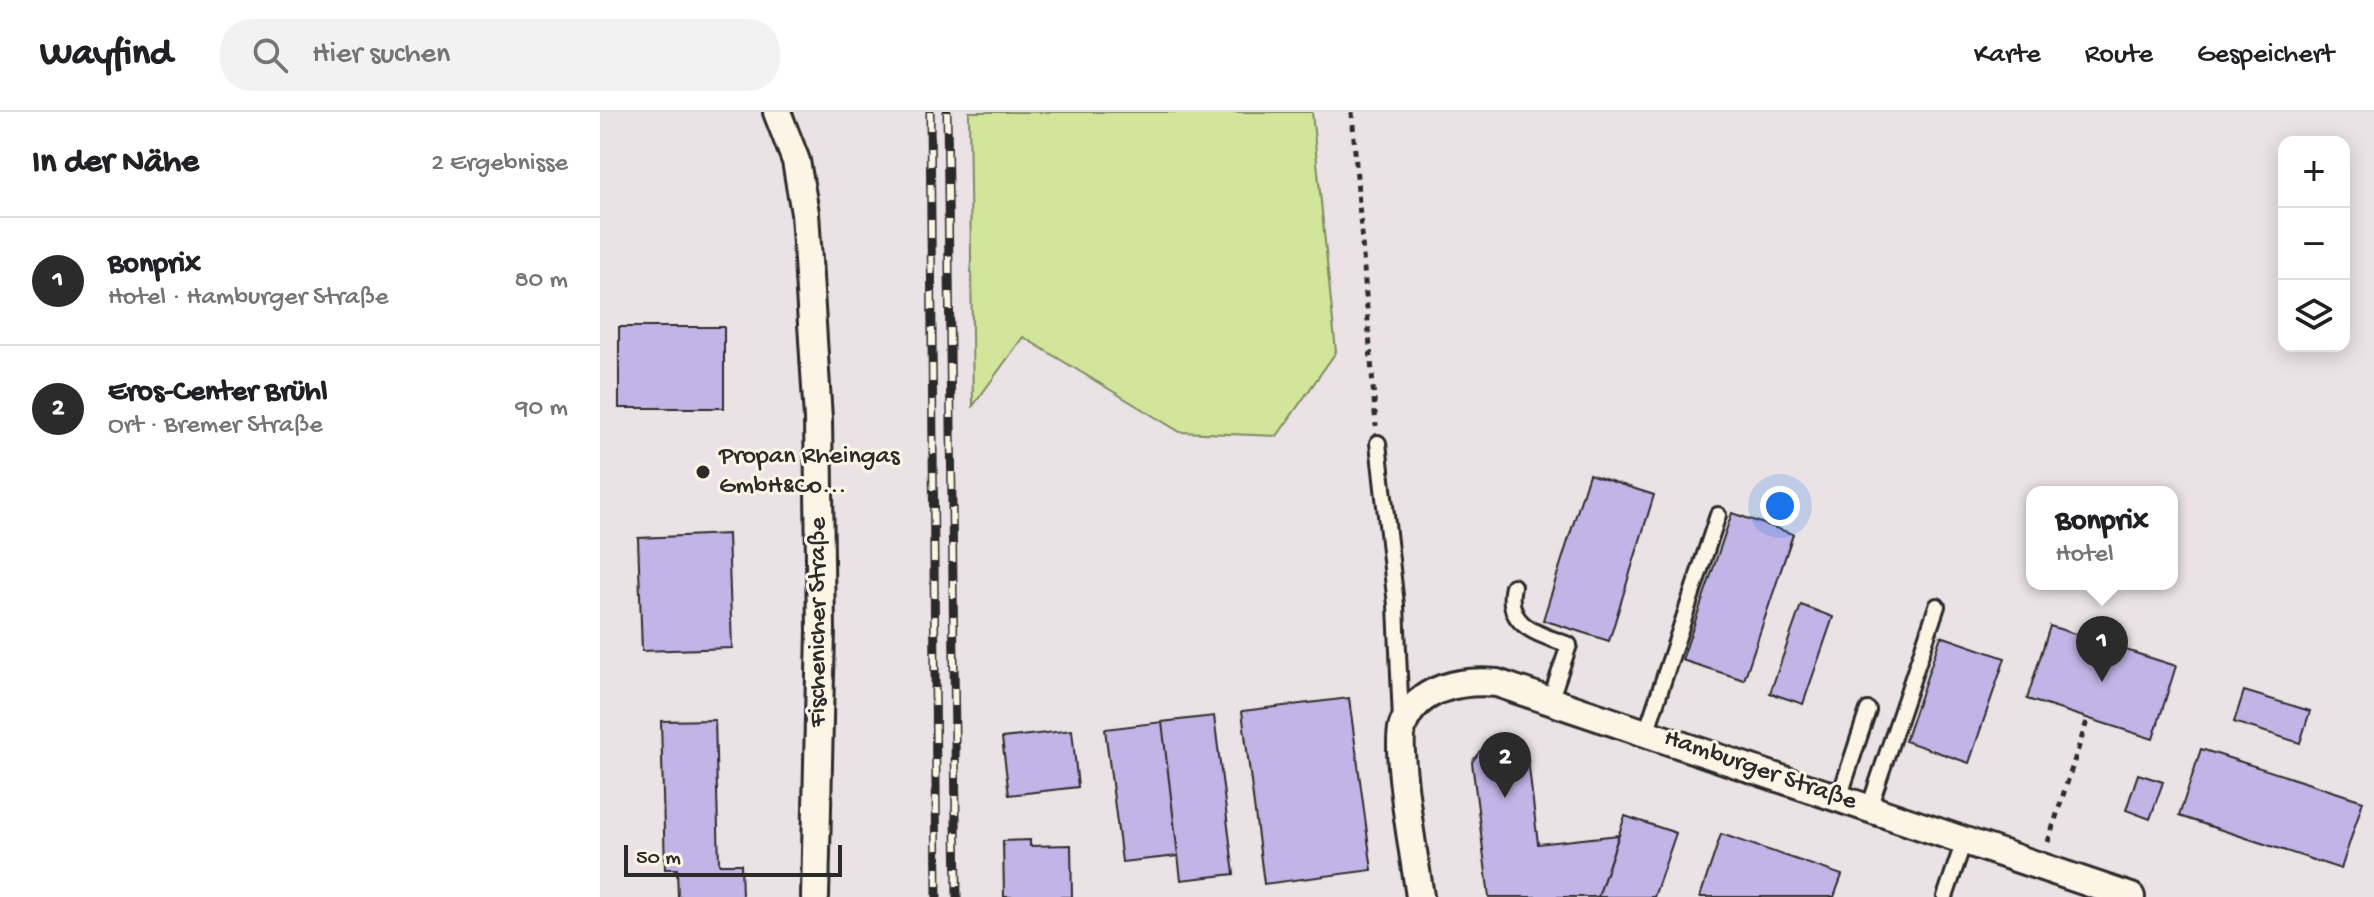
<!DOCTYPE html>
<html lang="de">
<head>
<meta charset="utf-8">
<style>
	body { margin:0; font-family:"Gochi Hand",sans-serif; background:#f2f2f2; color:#202124 }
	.controls { position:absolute; right:24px; top:24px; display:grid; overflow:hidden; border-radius:16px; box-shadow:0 4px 20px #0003 }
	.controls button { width:72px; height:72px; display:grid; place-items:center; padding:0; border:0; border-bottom:2px solid #e0e0e0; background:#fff; color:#202124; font:40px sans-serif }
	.scale { position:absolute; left:24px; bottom:20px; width:218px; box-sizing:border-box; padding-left:8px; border:4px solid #2b2b2b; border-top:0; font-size:22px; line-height:28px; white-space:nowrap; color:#2b2b2b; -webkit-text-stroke:6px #fcf5e5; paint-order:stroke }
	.you { position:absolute; left:1180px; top:394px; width:28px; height:28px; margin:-20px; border:6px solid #fff; border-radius:50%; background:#1a73e8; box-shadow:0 0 0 12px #1a73e833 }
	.badge { display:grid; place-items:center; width:52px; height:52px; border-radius:50%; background:#2b2b2b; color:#fff; font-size:26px; font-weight:700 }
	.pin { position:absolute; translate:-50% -66px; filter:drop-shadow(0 2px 4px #0008) }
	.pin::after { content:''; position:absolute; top:42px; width:28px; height:24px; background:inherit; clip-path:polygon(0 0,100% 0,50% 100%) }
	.popup { position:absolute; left:1426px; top:374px; width:152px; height:104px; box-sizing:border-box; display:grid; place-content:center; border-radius:16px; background:#fff; filter:drop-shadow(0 2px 6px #0005); font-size:26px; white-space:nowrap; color:#757577 }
	.popup b { font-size:30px; color:#202124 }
	.popup::after { content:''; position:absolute; left:50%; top:100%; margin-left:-16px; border:16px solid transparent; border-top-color:#fff }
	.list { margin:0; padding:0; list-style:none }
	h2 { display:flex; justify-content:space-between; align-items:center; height:104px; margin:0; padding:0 32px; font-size:34px }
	h2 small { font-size:26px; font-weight:400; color:#757577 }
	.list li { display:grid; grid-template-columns:52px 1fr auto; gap:24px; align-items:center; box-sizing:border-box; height:128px; padding:0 32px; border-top:2px solid #e0e0e0 }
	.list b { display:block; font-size:30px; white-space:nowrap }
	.list p { margin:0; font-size:26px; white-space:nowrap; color:#757577 }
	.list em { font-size:26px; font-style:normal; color:#757577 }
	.icon { flex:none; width:44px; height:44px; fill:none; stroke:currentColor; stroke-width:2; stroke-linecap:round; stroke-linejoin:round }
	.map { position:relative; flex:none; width:1774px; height:785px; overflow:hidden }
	header { display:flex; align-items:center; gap:48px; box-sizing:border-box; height:112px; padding:0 40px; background:#fff; border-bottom:2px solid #e0e0e0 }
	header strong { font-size:38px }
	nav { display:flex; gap:44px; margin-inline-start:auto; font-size:28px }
	.search { width:560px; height:72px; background:#f2f2f2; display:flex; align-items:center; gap:20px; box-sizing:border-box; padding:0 28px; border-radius:32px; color:#757577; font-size:30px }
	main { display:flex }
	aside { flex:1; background:#fff }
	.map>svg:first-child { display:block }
	.green { fill:#d1e69b; stroke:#7e8863; stroke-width:2 }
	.building { fill:#c0b5e6; stroke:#2b2b2b; stroke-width:2 }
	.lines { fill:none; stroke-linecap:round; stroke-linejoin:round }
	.lane-casing { stroke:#2b2b2b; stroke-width:20 }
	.street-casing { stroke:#2b2b2b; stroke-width:32 }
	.path { stroke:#2b2b2b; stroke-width:5; stroke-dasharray:6 6; stroke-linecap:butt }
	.lane { stroke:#fcf5e5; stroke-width:14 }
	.street { stroke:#fcf5e5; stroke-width:26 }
	.rail-casing { stroke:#2b2b2b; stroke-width:9 }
	.rail { stroke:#fcf5e5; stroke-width:6; stroke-dasharray:18; stroke-linecap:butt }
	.poi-dot { fill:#2b2b2b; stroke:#fcf5e5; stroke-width:3 }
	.labels { text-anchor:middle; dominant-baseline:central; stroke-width:6; stroke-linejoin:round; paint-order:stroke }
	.poi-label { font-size:26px; fill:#2b2b2b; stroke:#fcf5e5; text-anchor:start }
	.street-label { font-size:26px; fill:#2b2b2b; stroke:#fcf5e5 }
</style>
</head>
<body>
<header>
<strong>Wayfind</strong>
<div class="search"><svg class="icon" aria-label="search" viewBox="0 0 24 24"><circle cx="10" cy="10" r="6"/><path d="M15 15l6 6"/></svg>Hier suchen</div>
<nav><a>Karte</a><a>Route</a><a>Gespeichert</a></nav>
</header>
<main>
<aside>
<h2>In der Nähe<small>2 Ergebnisse</small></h2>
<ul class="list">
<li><span class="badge">1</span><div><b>Bonprix</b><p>Hotel · Hamburger Straße</p></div><em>80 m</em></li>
<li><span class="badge">2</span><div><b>Eros-Center Brühl</b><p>Ort · Bremer Straße</p></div><em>90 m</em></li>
</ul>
</aside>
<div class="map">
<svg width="1774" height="785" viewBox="0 0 1774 785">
	<rect width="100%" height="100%" fill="#eae2e5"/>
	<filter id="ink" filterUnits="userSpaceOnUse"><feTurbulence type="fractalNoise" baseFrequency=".0125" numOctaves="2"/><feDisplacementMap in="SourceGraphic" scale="16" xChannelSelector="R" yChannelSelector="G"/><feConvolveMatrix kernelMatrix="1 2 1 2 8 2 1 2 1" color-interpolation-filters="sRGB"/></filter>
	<g filter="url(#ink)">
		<path class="green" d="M369 0H712L736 240 677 324 580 320 423 225 373 294Z"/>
		<path class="building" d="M19 215H124V296H19Z
			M989 362 1054 383 1009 529 943 508Z
			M1132 401 1193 422 1144 568 1082 548Z
			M128 422 132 536 42 539 38 426Z
			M1201 493 1233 505 1203 592 1170 581Z
			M1450 514 1576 554 1553 627 1427 587Z
			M1341 524 1405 546 1369 651 1305 629Z
			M1644 579 1710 599 1700 631 1634 610Z
			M749 586 772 758 664 772 642 599Z
			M614 604 634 762 581 768 562 610Z
			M115 608 119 752H141L142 785H78L77 757H65L61 609Z
			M562 610 578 744 522 750 505 617Z
			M472 618 478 675 409 683 402 626Z
			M895 636 928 647 938 732 1019 723 998 785H889L872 650 880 639Z
			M1601 637 1763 689 1741 757 1579 704Z
			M1538 662 1563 670 1550 707 1526 698Z
			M1025 704 1076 721 1054 785H998Z
			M1121 722 1242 763 1234 785H1100Z
			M430 728V734L471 733 472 785H404L403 729Z"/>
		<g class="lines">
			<g class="lane-casing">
				<path id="lane" d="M778 331 796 493 801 609
					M913 474C904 515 939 522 969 533L950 589
					M1046 621 1118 403
					M1239 686 1268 598
					M1269 696 1337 494
					M1345 785 1364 729"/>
			</g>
			<g class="street-casing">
				<path id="street" d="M177 0 196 49 205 101 218 307 221 518 215 785
					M820 785C816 754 794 636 803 613 818 575 861 568 897 571L1531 785"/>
			</g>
			<path class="path" d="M752 0 776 314
				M1448 730 1488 606"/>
			<use href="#lane" class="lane"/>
			<use href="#street" class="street"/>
			<g class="rail-casing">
				<path id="rail" d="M330 0 337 785
					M347 0 357 785"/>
			</g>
			<use href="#rail" class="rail"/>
		</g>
	</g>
	<circle class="poi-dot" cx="103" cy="360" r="8"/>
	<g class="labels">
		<g class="poi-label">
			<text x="119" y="345">Propan Rheingas<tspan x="119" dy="30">GmbH&amp;Co...</tspan></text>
		</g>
		<g class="street-label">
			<text transform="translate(219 510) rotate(-90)">Fischenicher Straße</text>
			<text transform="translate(1160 659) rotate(19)">Hamburger Straße</text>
		</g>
	</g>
</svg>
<div class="controls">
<button>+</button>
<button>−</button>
<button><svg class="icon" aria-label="layers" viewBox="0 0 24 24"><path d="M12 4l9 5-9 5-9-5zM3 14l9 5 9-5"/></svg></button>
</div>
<div class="scale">50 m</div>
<div class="you"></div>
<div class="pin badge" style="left:1502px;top:570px">1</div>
<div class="popup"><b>Bonprix</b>Hotel</div>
<div class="pin badge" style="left:905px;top:686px">2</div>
</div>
</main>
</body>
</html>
